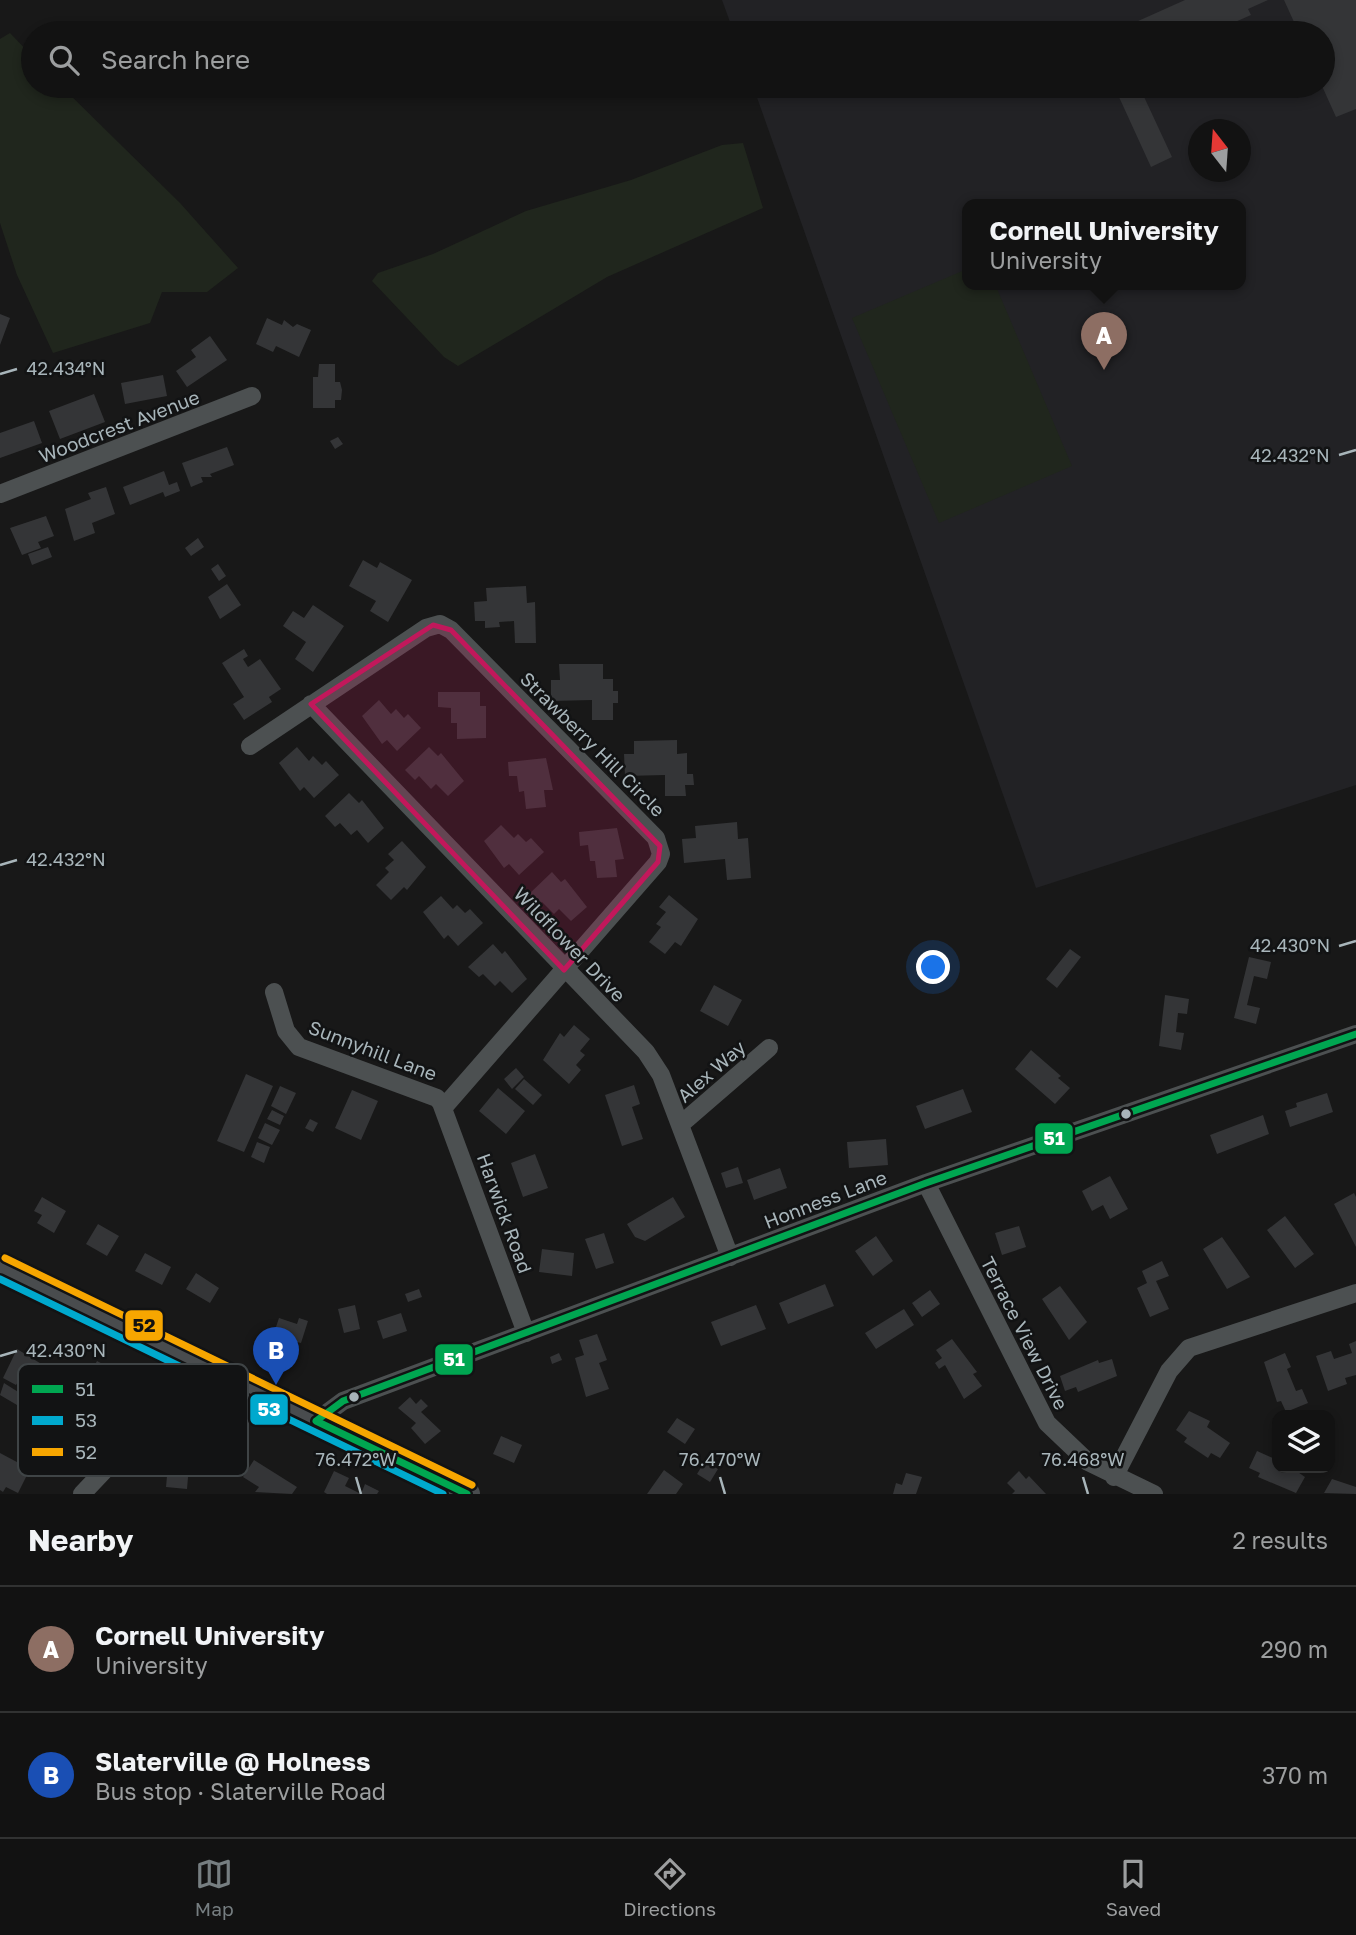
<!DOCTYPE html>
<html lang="en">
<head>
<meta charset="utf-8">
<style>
	body { margin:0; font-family:"Golos Text",sans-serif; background:#1b1b1b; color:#f1f3f6 }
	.controls { position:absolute; right:21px; bottom:21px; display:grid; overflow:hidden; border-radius:14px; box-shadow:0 4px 10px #0003 }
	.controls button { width:63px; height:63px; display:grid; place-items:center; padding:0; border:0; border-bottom:2px solid #313232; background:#121212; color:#f1f3f6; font:35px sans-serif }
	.compass { position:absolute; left:1188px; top:119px; width:63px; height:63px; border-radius:50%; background:#121212; box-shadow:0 4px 10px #0003; rotate:343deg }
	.you { position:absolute; left:934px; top:968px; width:24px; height:24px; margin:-18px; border:5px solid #fff; border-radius:50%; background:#1a73e8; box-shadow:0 0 0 10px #1a73e833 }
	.badge { display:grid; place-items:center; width:46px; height:46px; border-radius:50%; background:#767e81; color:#fff; font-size:23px; font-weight:700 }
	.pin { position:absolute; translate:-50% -58px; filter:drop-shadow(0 2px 4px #0008) }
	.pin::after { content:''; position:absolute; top:37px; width:24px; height:21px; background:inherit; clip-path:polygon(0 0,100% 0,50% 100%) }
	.popup { position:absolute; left:962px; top:199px; width:284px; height:91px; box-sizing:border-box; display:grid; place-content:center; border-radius:14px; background:#121212; filter:drop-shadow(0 2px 5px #0005); font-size:23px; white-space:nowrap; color:#9c9e9f }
	.popup b { font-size:26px; color:#f1f3f6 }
	.popup::after { content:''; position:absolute; left:50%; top:100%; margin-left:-14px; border:14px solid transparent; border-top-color:#121212 }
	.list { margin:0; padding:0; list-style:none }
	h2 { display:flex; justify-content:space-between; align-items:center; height:91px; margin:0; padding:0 28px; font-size:30px }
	h2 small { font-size:23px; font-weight:400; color:#9c9e9f }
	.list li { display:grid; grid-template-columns:46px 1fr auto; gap:21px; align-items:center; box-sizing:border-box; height:126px; padding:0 28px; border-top:2px solid #313232 }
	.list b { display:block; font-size:26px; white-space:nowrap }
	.list p { margin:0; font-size:23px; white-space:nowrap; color:#9c9e9f }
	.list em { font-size:23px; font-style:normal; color:#9c9e9f }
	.icon { flex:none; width:38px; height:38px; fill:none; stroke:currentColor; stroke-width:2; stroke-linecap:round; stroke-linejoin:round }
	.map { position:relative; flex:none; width:1356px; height:1494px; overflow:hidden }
	.search { position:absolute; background:#121212; box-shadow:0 4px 10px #0003; left:21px; right:21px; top:21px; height:77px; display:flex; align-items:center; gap:18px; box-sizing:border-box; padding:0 24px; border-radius:38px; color:#9c9e9f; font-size:26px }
	.sheet { height:343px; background:#121212 }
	nav { display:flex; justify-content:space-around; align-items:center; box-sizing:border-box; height:98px; border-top:2px solid #313232; background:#121212; font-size:19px; color:#9c9e9f }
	nav a { display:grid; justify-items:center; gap:4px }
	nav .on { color:#767e81 }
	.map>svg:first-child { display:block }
	.built { fill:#222225; fill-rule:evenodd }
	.green { fill:#20261d }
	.building { fill:#343537 }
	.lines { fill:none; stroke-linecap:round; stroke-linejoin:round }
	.minor { stroke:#4c5051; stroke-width:18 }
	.highway { stroke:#494c4e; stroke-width:26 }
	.bus-1-casing { stroke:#121314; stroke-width:12 }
	.bus-2-casing { stroke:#121314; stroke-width:12 }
	.bus-3-casing { stroke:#121314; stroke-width:12 }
	.bus-1 { stroke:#00a651; stroke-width:7 }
	.bus-2 { stroke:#00a9ce; stroke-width:7 }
	.bus-3 { stroke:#f7a600; stroke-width:7 }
	.marked { fill:#c2185b; fill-opacity:0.2; stroke:#c2185b; stroke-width:5; stroke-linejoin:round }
	.ticks { fill:none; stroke:#a8b5ba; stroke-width:2.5 }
	.bus-dot { fill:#a8b5ba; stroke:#121314; stroke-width:2.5 }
	.labels { text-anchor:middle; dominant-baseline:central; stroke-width:5; stroke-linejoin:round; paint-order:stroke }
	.street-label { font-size:19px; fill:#a8b5ba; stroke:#121314 }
	.key { fill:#121314; stroke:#3f4446; stroke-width:2 }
	.key-label { font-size:19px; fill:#a8b5ba }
	.ticks-label { font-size:18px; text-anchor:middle; fill:#a8b5ba; stroke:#121314; stroke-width:5; stroke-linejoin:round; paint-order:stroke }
	.line-badge { stroke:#121314; stroke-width:2.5 }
	.badge-label { font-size:19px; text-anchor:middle; font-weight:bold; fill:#fff }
	.pale-badge-label { font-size:19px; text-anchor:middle; font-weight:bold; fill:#111 }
</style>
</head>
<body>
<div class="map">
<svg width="1356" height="1494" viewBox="0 0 1356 1494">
	<rect width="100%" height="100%" fill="#181818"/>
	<path class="built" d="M722 0H1356V785L1036 888 753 86H1323V33H734ZM1198 130H1240V172H1198ZM968 204H1240V284H968Z"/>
	<path class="green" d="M10 33 33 57V86H61L180 203 238 268 207 292H162L150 323 53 353 17 275 0 223V39Z
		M743 143 763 208 607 277 458 366 444 357 372 281 378 273 433 254 526 211 631 180 722 145Z
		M967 269 968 284H995L1072 466 939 523 852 318Z"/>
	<path class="building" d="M1185 0H1268L1248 9 1251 15 1210 33H1130L1127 26Z
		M1284 0H1356V109L1336 117 1322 86 1323 33H1299Z
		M1114 86H1139L1172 157 1151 167Z
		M0 314 10 318 0 345Z
		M267 318 282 325 284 320 293 327 297 324 311 330 299 357 276 346 273 352 256 344Z
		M210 336 227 360 187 387 176 371 196 357 191 350Z
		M319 364H335V382H340L342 390 341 400H335V408H313V377H318Z
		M163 375 167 396 125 404 121 383Z
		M94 394 105 422 60 439 49 411Z
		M34 421 42 443 0 458V433Z
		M338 437 343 444 335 449 330 441Z
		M227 447 234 465 210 474 212 477H201L203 482 191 487 182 463Z
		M164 471 169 485 177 482 180 491 165 497 163 492 130 505 123 487Z
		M106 487 115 514 92 523 95 533 74 541 65 509 91 499 88 493Z
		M46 516 54 536 38 542 41 548 22 555 10 528Z
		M198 538 204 547 191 556 185 548Z
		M48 547 52 557 32 565 28 554Z
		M363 560 377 568 380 562 412 580 388 622 370 611 376 601 349 586Z
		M218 564 226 576 219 581 211 569Z
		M227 584 241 605 220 619 208 597Z
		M526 586 527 603 535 602 536 643H515L514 621 499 622 500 627 485 628V621H475L474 602 487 601 486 588Z
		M313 605 344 626 313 672 295 659 306 642 283 626 293 611 304 618Z
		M244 649 248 656 243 659 248 667 260 659 281 689 269 697 272 702 244 720 233 704 244 697 222 663Z
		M559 664H603V679H613V691H618V703H613V720H592V700L551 701V680H560Z
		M438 692H480V706H486V738L457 739V723H451V708L438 707Z
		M379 700 391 714 396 709 404 718 408 714 421 728 397 751 387 740 382 744 362 716Z
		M677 740V754L687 753V774H693L694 785H685L686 796H665V775L625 776 624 754H634V741Z
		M297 747 309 761 313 756 322 765 326 761 339 775 314 798 304 787 300 791 279 763Z
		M429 747 438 756 441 753 464 781 448 796 436 784 431 789 419 776 415 780 405 770Z
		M546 758 553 790H544L546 807 526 809 524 791 519 792 517 776H509L508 762Z
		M349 793 359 803 362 800 384 828 368 843 357 830 351 835 340 823 335 827 325 816Z
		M737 822 738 839 748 838 751 878 727 880 725 859 684 863 682 839 696 838 695 826Z
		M501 825 514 838 518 834 526 842 531 838 544 852 519 875 509 864 504 868 484 841Z
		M617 828 624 859 615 860 617 877 597 878 595 861H590L588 845 580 846 579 832Z
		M402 841 426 867 407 890 404 887 391 900 376 885 389 872 385 868 394 860 388 854Z
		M552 872 561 882 565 879 587 907 571 921 559 909 554 914 542 902 538 906 528 895Z
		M669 895 698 919 681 946 675 942 665 954 649 942 661 927 656 924 666 912 659 907Z
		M441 896 453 909 457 905 465 913 470 909 483 923 458 946 448 935 444 939 423 912Z
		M493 944 502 954 505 951 527 979 512 993 500 981 495 986 483 974 479 977 468 967Z
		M1070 949 1081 957 1057 988 1046 979Z
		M1249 957 1271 962 1267 979 1254 976 1247 1005 1260 1008 1256 1024 1234 1018Z
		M714 985 742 1000 728 1026 700 1011Z
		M1165 995 1189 999 1187 1014 1178 1013 1176 1032 1184 1033 1181 1050 1159 1046Z
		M574 1025 590 1039 580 1051 585 1055 576 1065 581 1070 569 1084 543 1060 560 1033 564 1037Z
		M1031 1050 1061 1076 1058 1078 1070 1088 1055 1104 1015 1069Z
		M516 1068 524 1077 512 1089 504 1079Z
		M246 1074 273 1086 244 1152 217 1141Z
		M524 1079 542 1095 533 1105 515 1089Z
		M634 1085 640 1104 632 1107 643 1139 622 1146 605 1095Z
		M280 1086 296 1093 286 1114 271 1106Z
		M498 1088 525 1111 506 1134 479 1111Z
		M963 1089 972 1112 925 1129 916 1106Z
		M352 1090 378 1101 361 1140 335 1128Z
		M1327 1093 1333 1112 1290 1127 1285 1111 1297 1107 1296 1103Z
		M272 1110 284 1116 280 1125 267 1119Z
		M1263 1115 1269 1134 1217 1154 1210 1135Z
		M310 1119 318 1123 313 1132 305 1128Z
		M265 1123 280 1130 272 1145 258 1138Z
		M886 1139 888 1165 849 1168 847 1142Z
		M257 1142 270 1147 264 1163 251 1157Z
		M535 1154 548 1188 523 1197 511 1163Z
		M738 1167 743 1183 726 1188 721 1173Z
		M780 1168 787 1188 754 1200 747 1180Z
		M1110 1176 1128 1209 1110 1219 1103 1205 1092 1211 1082 1191Z
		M1354 1193 1356 1197V1247L1334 1204Z
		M42 1197 66 1211 54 1233 37 1223 42 1215 34 1211Z
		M673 1197 685 1217 645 1241 635 1237 627 1224Z
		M1285 1216 1314 1254 1295 1268 1267 1230Z
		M98 1224 119 1236 107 1256 86 1244Z
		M1019 1226 1026 1247 1002 1255 995 1233Z
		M604 1233 614 1263 596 1269 585 1239Z
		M876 1236 893 1261 873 1276 855 1251Z
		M1222 1237 1250 1277 1227 1289 1203 1249Z
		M542 1249 574 1253 572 1276 539 1272Z
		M145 1253 171 1267 162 1285 135 1271Z
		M1162 1261 1169 1276 1156 1281 1169 1309 1150 1317 1137 1288 1147 1283 1142 1271Z
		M196 1273 219 1288 210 1303 186 1289Z
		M825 1284 834 1306 788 1324 779 1303Z
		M1060 1286 1087 1322 1069 1340 1042 1299Z
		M419 1289 422 1297 408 1302 405 1294Z
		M930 1290 940 1304 922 1317 912 1303Z
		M355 1305 360 1329 344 1333 338 1309Z
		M756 1305 766 1329 721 1346 711 1322Z
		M904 1309 914 1325 876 1349 865 1333Z
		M401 1313 407 1331 383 1339 377 1321Z
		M279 1318 297 1324 299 1318 308 1321 301 1343 273 1336Z
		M597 1334 607 1360 599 1363 609 1389 586 1397 575 1358 584 1355 579 1340Z
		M952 1339 977 1372 973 1374 982 1386 964 1399 945 1365 939 1369 935 1363 942 1358 936 1350Z
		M1356 1341V1375L1345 1378 1347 1384 1328 1391 1316 1356 1331 1351 1334 1359 1352 1353 1349 1344Z
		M17 1349 61 1376 47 1399 18 1382 16 1385 3 1378Z
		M559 1353 562 1360 552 1364 550 1357Z
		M1285 1353 1291 1367 1287 1369 1296 1391 1302 1389 1308 1403 1286 1412 1281 1401 1277 1402 1264 1362Z
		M1112 1359 1117 1376 1078 1392 1076 1387 1065 1391 1060 1376 1098 1360 1099 1363Z
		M97 1361 132 1380 124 1394 108 1386 102 1396 84 1386Z
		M4 1383 23 1395 17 1405 0 1395Z
		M410 1397 416 1404 421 1399 428 1406 421 1412 441 1431 425 1444 411 1428 416 1423 398 1408Z
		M1189 1411 1210 1421 1207 1427 1230 1443 1220 1458 1211 1453 1208 1458 1184 1442 1187 1438 1176 1430Z
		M677 1418 695 1429 685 1444 667 1432Z
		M501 1436 522 1445 514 1463 493 1454Z
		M185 1448 206 1450 204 1467 189 1465 187 1489 166 1487 169 1454 184 1455Z
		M1257 1451 1277 1460V1468H1292L1305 1477 1296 1493 1258 1477 1260 1473 1249 1468Z
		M0 1453 30 1469 18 1493 6 1487 3 1492 0 1490Z
		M254 1460 297 1487 292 1494 255 1492 259 1487 243 1477Z
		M705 1461 718 1469 710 1482 697 1474Z
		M664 1470 683 1484 676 1494H647Z
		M334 1471 349 1478 345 1486 361 1494 365 1484 379 1491 377 1494H327L324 1492Z
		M1019 1471 1026 1479 1029 1476 1046 1494H1012L1015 1491 1007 1483Z
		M906 1473 922 1477 916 1494H893L896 1483 902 1485Z
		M1332 1479 1356 1487V1494L1324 1493Z"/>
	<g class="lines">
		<path class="minor" d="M0 494 252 396
			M311 704 646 1052 661 1075 730 1257
			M250 746 426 628 440 624 451 630 656 838 661 854 658 862 444 1107
			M274 992 286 1031 299 1047 437 1098 441 1103 526 1333
			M680 1125 769 1048
			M926 1183 1047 1423 1088 1462 1154 1494
			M316 1421 343 1401 926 1183 1356 1034
			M1114 1477 1169 1371 1189 1348 1356 1293
			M82 1494 153 1419 184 1355"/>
		<path class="highway" d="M0 1267 467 1494"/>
		<g class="bus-1-casing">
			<path id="bus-1" d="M467 1494 316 1421 343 1401 926 1183 1356 1034"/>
		</g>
		<g class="bus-2-casing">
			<path id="bus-2" d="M0 1279 443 1494"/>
		</g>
		<g class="bus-3-casing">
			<path id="bus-3" d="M5 1258 472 1485"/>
		</g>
		<use href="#bus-1" class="bus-1"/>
		<use href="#bus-2" class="bus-2"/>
		<use href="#bus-3" class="bus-3"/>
	</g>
	<path class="marked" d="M433 625 451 630 660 846 658 862 564 970 311 704Z"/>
	<path class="ticks" d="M0 374 17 369M1339 455 1356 450M0 865 17 860M1339 946 1356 941M0 1356 17 1351M356 1477 361 1494M720 1477 725 1494M1083 1477 1088 1494"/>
	<g class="bus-dot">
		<circle cx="1126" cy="1114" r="6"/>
		<circle cx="354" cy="1397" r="6"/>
	</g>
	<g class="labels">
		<g class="street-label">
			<text transform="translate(119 426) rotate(-21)">Woodcrest Avenue</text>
			<text transform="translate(593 744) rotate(45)">Strawberry Hill Circle</text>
			<text transform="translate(570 944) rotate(46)">Wildflower Drive</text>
			<text transform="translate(373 1050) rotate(21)">Sunnyhill Lane</text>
			<text transform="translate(711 1071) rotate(-41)">Alex Way</text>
			<text transform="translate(825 1199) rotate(-21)">Honness Lane</text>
			<text transform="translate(505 1213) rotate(70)">Harwick Road</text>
			<text transform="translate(1025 1333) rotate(63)">Terrace View Drive</text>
		</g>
	</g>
	<rect x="18" y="1364" width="230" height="112" rx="10" class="key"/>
	<rect x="32" y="1385" width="31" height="8" fill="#00a651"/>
	<rect x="32" y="1416" width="31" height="9" fill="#00a9ce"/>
	<rect x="32" y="1448" width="31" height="8" fill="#f7a600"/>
	<g class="key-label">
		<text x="75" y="1396">51</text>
		<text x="75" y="1427">53</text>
		<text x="75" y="1459">52</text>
	</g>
	<g class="ticks-label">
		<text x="66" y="375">42.434°N</text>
		<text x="1290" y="462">42.432°N</text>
		<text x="66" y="866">42.432°N</text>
		<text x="1290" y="952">42.430°N</text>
		<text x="66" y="1357">42.430°N</text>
		<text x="356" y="1466">76.472°W</text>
		<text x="720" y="1466">76.470°W</text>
		<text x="1083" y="1466">76.468°W</text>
	</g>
	<g class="line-badge">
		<rect x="1034" y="1122" width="40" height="33" rx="7" fill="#00a651"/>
		<rect x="124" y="1309" width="40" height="33" rx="7" fill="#f7a600"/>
		<rect x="434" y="1343" width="40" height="33" rx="7" fill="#00a651"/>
		<rect x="249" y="1393" width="40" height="33" rx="7" fill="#00a9ce"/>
	</g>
	<g class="badge-label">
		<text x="1054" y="1145">51</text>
		<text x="454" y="1366">51</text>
		<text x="269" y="1416">53</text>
	</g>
	<g class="pale-badge-label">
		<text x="144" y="1332">52</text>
	</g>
</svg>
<div class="controls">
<button><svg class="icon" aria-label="layers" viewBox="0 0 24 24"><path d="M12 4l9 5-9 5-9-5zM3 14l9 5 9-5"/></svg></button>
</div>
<svg class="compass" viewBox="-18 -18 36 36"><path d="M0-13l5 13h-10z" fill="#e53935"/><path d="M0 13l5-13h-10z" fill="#9c9e9f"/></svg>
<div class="you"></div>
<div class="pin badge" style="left:1104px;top:370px;background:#8d6e63">A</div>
<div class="popup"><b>Cornell University</b>University</div>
<div class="pin badge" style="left:276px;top:1385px;background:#1a4fb4">B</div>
<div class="search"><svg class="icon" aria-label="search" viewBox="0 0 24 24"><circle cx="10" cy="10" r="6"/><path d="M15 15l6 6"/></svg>Search here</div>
</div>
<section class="sheet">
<h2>Nearby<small>2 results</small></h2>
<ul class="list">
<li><span class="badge" style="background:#8d6e63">A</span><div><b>Cornell University</b><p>University</p></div><em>290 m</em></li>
<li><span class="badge" style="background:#1a4fb4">B</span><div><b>Slaterville @ Holness</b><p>Bus stop · Slaterville Road</p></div><em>370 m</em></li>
</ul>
</section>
<nav>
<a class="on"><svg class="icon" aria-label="map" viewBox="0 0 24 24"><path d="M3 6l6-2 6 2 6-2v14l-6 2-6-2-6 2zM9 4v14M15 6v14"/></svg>Map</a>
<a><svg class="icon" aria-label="directions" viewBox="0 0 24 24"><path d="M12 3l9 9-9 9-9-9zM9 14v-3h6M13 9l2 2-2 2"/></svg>Directions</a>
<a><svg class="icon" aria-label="saved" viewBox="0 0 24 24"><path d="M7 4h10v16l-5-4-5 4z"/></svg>Saved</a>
</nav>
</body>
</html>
